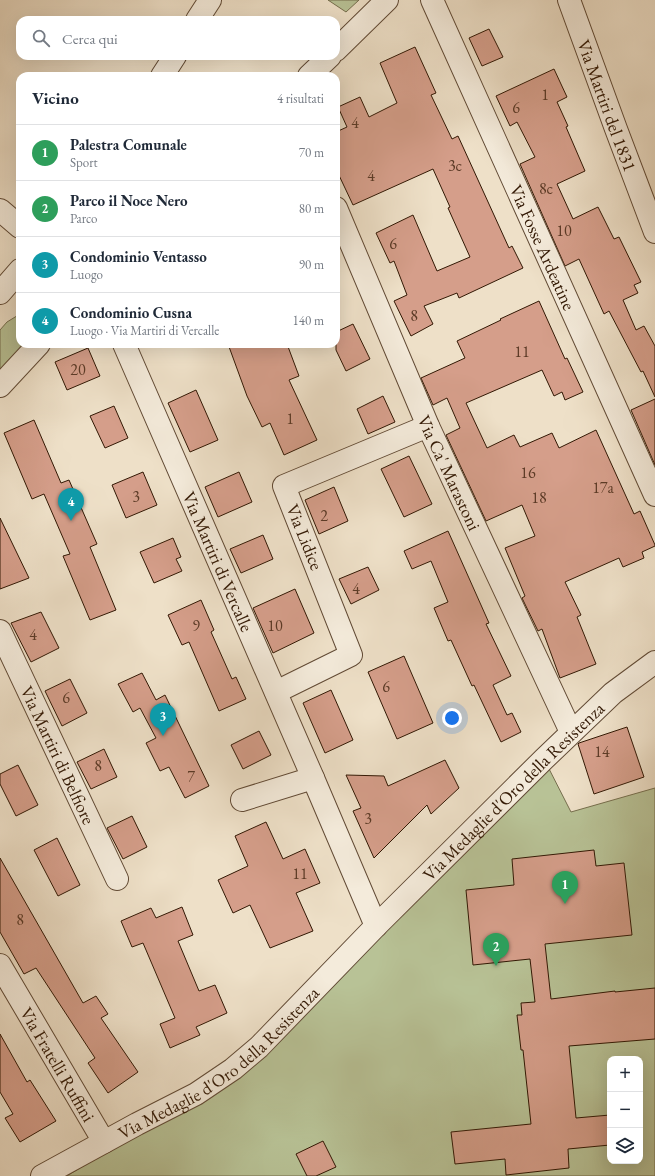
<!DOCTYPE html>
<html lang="it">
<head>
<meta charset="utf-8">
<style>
	body { margin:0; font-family:"EB Garamond",serif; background:#f2f2f3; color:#1f2937 }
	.controls { position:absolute; right:12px; bottom:12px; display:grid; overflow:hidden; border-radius:8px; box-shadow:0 4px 16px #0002 }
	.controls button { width:36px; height:36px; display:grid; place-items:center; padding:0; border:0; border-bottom:1px solid #e0e1e3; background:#fff; color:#1f2937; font:20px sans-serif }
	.you { position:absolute; left:452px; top:718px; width:14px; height:14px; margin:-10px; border:3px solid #fff; border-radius:50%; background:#1a73e8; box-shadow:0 0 0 6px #1a73e833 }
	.badge { display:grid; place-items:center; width:26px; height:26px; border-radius:50%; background:#d93025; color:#fff; font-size:13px; font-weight:700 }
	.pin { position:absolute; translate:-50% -33px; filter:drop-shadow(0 1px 2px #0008) }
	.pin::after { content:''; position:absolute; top:21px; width:14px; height:12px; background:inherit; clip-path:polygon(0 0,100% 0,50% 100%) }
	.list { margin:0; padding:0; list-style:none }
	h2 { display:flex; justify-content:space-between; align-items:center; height:52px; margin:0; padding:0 16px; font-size:17px }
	h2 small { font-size:13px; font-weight:400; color:#747a83 }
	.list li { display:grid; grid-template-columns:26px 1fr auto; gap:12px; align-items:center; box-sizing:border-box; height:56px; padding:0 16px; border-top:1px solid #e0e1e3 }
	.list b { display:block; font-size:15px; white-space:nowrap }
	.list p { margin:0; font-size:13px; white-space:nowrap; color:#747a83 }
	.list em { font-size:13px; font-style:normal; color:#747a83 }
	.icon { flex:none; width:22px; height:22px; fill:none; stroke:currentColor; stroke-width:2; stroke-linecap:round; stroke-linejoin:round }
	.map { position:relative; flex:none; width:655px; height:1176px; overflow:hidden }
	.search { position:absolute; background:#fff; box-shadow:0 4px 16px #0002; left:16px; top:16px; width:324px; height:44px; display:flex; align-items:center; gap:10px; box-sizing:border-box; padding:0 14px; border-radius:12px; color:#747a83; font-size:15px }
	.panel { position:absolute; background:#fff; box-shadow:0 4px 16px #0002; left:16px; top:72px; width:324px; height:276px; border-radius:12px }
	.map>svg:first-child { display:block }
	.green { fill:#b8c296; stroke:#756d4d; fill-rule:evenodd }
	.building { fill:#d59e8a; stroke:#321804 }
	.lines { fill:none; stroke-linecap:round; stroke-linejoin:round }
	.minor-casing { stroke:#614a35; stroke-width:24 }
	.tertiary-casing { stroke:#614a35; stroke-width:24 }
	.minor { stroke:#f4ebdb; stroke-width:22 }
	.tertiary { stroke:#f4ebdb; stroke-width:22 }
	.labels { text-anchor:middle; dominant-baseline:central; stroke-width:3; stroke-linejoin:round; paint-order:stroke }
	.number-label { font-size:16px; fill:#5b3a26 }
	.street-label { font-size:18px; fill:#321804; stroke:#f4ebdb }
</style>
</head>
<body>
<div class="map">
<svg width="655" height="1176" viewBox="0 0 655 1176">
	<rect width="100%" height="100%" fill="#eee0c8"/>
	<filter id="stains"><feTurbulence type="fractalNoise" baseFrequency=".005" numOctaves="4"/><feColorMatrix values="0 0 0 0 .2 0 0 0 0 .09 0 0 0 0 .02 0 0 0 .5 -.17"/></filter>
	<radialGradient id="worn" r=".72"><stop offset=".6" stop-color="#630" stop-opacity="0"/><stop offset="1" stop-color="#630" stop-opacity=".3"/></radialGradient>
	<path class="green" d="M328 0H359L346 12Z
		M20 314V344H29L0 376V330L7 322Z
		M544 759 571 812 655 788V1176H67L197 1094ZM610 1059H640V1161H610Z"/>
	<path class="building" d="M489 29 503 57 482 66 469 38Z
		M415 47 436 93 431 95 452 139 458 136 509 248 512 246 523 268 459 298 457 293 424 306 433 324 411 336 394 301 407 295 394 261 390 263 376 233 413 215 437 271 470 257 448 208 450 207 433 169 353 205 336 169V132L347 127 338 107 360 97 369 117 397 103 380 63Z
		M554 69 567 97 557 102 568 126 566 127 585 171 557 184 573 219 598 207 614 239 619 237 641 282 634 285 638 293 623 300 636 330 644 326 655 346V397L643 371 641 372 609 311 604 314 579 259 565 266 520 164 535 157 517 122 510 126 496 96Z
		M539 301 565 359 567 358 583 392 565 400 562 392 554 396 542 370 466 403 487 448 514 435 520 447 552 433 559 448 596 430 634 514 640 511 655 545V546L642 552 644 558 623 567 619 558 565 582 581 615 577 617 596 664 560 678 542 629 538 631 522 598 525 596 505 548 535 536 522 505 486 521 446 435 460 428 447 398 433 405 421 378 465 358 457 341 501 320 500 319Z
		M353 324 370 359 346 371 336 350V332Z
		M228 344H287L299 376 289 380 317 440 284 455 270 423 262 427 247 396Z
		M88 348 100 376 67 390 55 362Z
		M196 390 218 440 190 452 168 403Z
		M383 396 395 422 368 434 357 409Z
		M655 399V465L631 410Z
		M114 406 128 438 105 448 90 416Z
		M34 420 61 483 69 480 97 544 90 547 116 610 90 620 63 556 70 554 44 494 32 499 4 433Z
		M409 456 432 504 404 517 381 469Z
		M143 472 157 505 126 518 112 485Z
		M239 472 252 502 218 517 205 487Z
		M334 487 348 521 319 534 305 500Z
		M0 518 29 578 0 589Z
		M448 531 489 623 486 624 511 676 493 685 507 715 512 713 521 732 501 742 474 685 472 686 451 640 448 641 434 608 448 602 431 561 412 569 404 551Z
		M263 535 273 559 241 573 230 549Z
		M173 538 181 557 176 559 182 571 154 583 140 552Z
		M368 567 379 590 351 604 339 579Z
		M295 589 314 633 273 653 253 608Z
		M201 600 214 630 211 632 232 679 236 677 246 699 219 711 189 642 182 645 168 615Z
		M41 612 59 648 31 662 11 623Z
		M404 656 433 723 397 739 368 672Z
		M142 673 156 700 165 695 209 786 185 798 169 767 160 771 146 743 156 738 140 708 133 712 118 684Z
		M70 679 87 713 62 726 45 691Z
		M331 690 353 740 325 753 303 703Z
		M627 727 644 777 594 794 578 744 579 743Z
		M259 731 271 755 243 769 231 745Z
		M104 749 117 777 91 789 77 762Z
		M445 760 459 788 431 814 427 805 374 858 353 811 361 808 346 775 384 776 388 786Z
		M18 765 38 805 16 816 0 784V774Z
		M132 816 147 847 123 859 107 828Z
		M266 822 283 859 305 849 320 883 296 893 313 931 270 948 250 905 233 913 218 880 248 866 235 836Z
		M57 838 80 885 58 896 34 850Z
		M594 850 596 866 624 863 632 935 545 944 551 999 615 991V992L655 988V1039L569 1046 576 1118 610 1115V1145L568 1149 569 1168 506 1175 505 1159 455 1164 451 1132 531 1124 523 1050H521L517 1015H522L521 1003 535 1002 530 959 473 965 466 890 514 885 512 859Z
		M0 858 83 1003 96 996 108 1014 101 1018 138 1072 108 1093 88 1063 95 1058 36 968 24 974 0 932Z
		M182 907 193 935 178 941 199 991 215 985 227 1013 196 1027 200 1035 170 1048 160 1024 175 1018 143 943 132 947 121 921 151 908 156 918Z
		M0 1034 27 1082 30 1080 56 1121 20 1142 5 1118 13 1114 0 1092Z
		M323 1141 336 1167 316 1176H307L296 1154Z"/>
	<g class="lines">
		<g class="minor-casing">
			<g id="minor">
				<path id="s1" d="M432 0 655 495"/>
				<path id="s2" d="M569 0 616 129 655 232"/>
				<path d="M336 50 387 0"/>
				<path d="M309 76 330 56"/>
				<path id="s3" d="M336 208 428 426 571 732"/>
				<path d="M0 210 20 227"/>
				<path id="s4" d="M124 344 313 778"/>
				<path d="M0 386 39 344"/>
				<path id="s5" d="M0 631 117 879"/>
				<path d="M276 692 351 655 284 486 428 426"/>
				<path d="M242 800 313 778 376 926"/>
				<path id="s6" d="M0 965 104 1142"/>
				<path id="s7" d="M42 1176 137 1124 196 1094 233 1069 259 1047 376 926 544 759 613 693 655 662"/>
			</g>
		</g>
		<g class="tertiary-casing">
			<path id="tertiary" d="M197 20 210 0
				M162 76 175 56
				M0 293 20 270"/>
		</g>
		<use href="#minor" class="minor"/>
		<use href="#tertiary" class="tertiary"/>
	</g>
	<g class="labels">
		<g class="number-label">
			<text x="545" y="94">1</text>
			<text x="516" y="107">6</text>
			<text x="355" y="122">4</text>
			<text x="455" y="165">3c</text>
			<text x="371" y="175">4</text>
			<text x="546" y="188">8c</text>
			<text x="564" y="230">10</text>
			<text x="393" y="243">6</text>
			<text x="414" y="315">8</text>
			<text x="522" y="351">11</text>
			<text x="78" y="369">20</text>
			<text x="290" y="418">1</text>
			<text x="528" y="472">16</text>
			<text x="603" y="487">17a</text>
			<text x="136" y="496">3</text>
			<text x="539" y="497">18</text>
			<text x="324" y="515">2</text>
			<text x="356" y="588">4</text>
			<text x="196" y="625">9</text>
			<text x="275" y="625">10</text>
			<text x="33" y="634">4</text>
			<text x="386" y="686">6</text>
			<text x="66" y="697">6</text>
			<text x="602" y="751">14</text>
			<text x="98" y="765">8</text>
			<text x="191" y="776">7</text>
			<text x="368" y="818">3</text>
			<text x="300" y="873">11</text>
			<text x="20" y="919">8</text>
		</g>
		<g class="street-label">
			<text stroke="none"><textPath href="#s2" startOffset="112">Via Martiri del 1831</textPath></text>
			<text stroke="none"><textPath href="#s1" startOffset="271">Via Fosse Ardeatine</textPath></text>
			<text stroke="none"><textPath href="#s3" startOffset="288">Via Ca' Marastoni</textPath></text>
			<text transform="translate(305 537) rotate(68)">Via Lidice</text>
			<text stroke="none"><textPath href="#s4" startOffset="237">Via Martiri di Vercalle</textPath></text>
			<text stroke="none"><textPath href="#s5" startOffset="137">Via Martiri di Belfiore</textPath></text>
			<text stroke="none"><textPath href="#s7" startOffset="614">Via Medaglie d'Oro della Resistenza</textPath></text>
			<text stroke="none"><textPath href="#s7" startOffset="211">Via Medaglie d'Oro della Resistenza</textPath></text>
			<text stroke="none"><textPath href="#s6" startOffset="115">Via Fratelli Ruffini</textPath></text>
		</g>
	</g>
	<rect width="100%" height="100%" filter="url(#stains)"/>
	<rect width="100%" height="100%" fill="url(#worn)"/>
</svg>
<div class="controls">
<button>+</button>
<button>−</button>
<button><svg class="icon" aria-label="layers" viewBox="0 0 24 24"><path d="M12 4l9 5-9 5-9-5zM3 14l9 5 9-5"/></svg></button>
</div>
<div class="you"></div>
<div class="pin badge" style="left:565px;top:904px;background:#2e9e5b">1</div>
<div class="pin badge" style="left:496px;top:966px;background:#2e9e5b">2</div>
<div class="pin badge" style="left:163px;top:736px;background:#0f9aa8">3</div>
<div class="pin badge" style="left:71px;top:521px;background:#0f9aa8">4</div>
<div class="search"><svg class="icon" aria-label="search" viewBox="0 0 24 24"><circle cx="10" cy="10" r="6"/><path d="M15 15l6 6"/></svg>Cerca qui</div>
<section class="panel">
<h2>Vicino<small>4 risultati</small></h2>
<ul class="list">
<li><span class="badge" style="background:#2e9e5b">1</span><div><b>Palestra Comunale</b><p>Sport</p></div><em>70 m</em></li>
<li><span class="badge" style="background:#2e9e5b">2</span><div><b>Parco il Noce Nero</b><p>Parco</p></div><em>80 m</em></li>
<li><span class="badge" style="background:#0f9aa8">3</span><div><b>Condominio Ventasso</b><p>Luogo</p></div><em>90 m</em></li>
<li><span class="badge" style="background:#0f9aa8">4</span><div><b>Condominio Cusna</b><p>Luogo · Via Martiri di Vercalle</p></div><em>140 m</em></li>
</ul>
</section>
</div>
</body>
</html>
